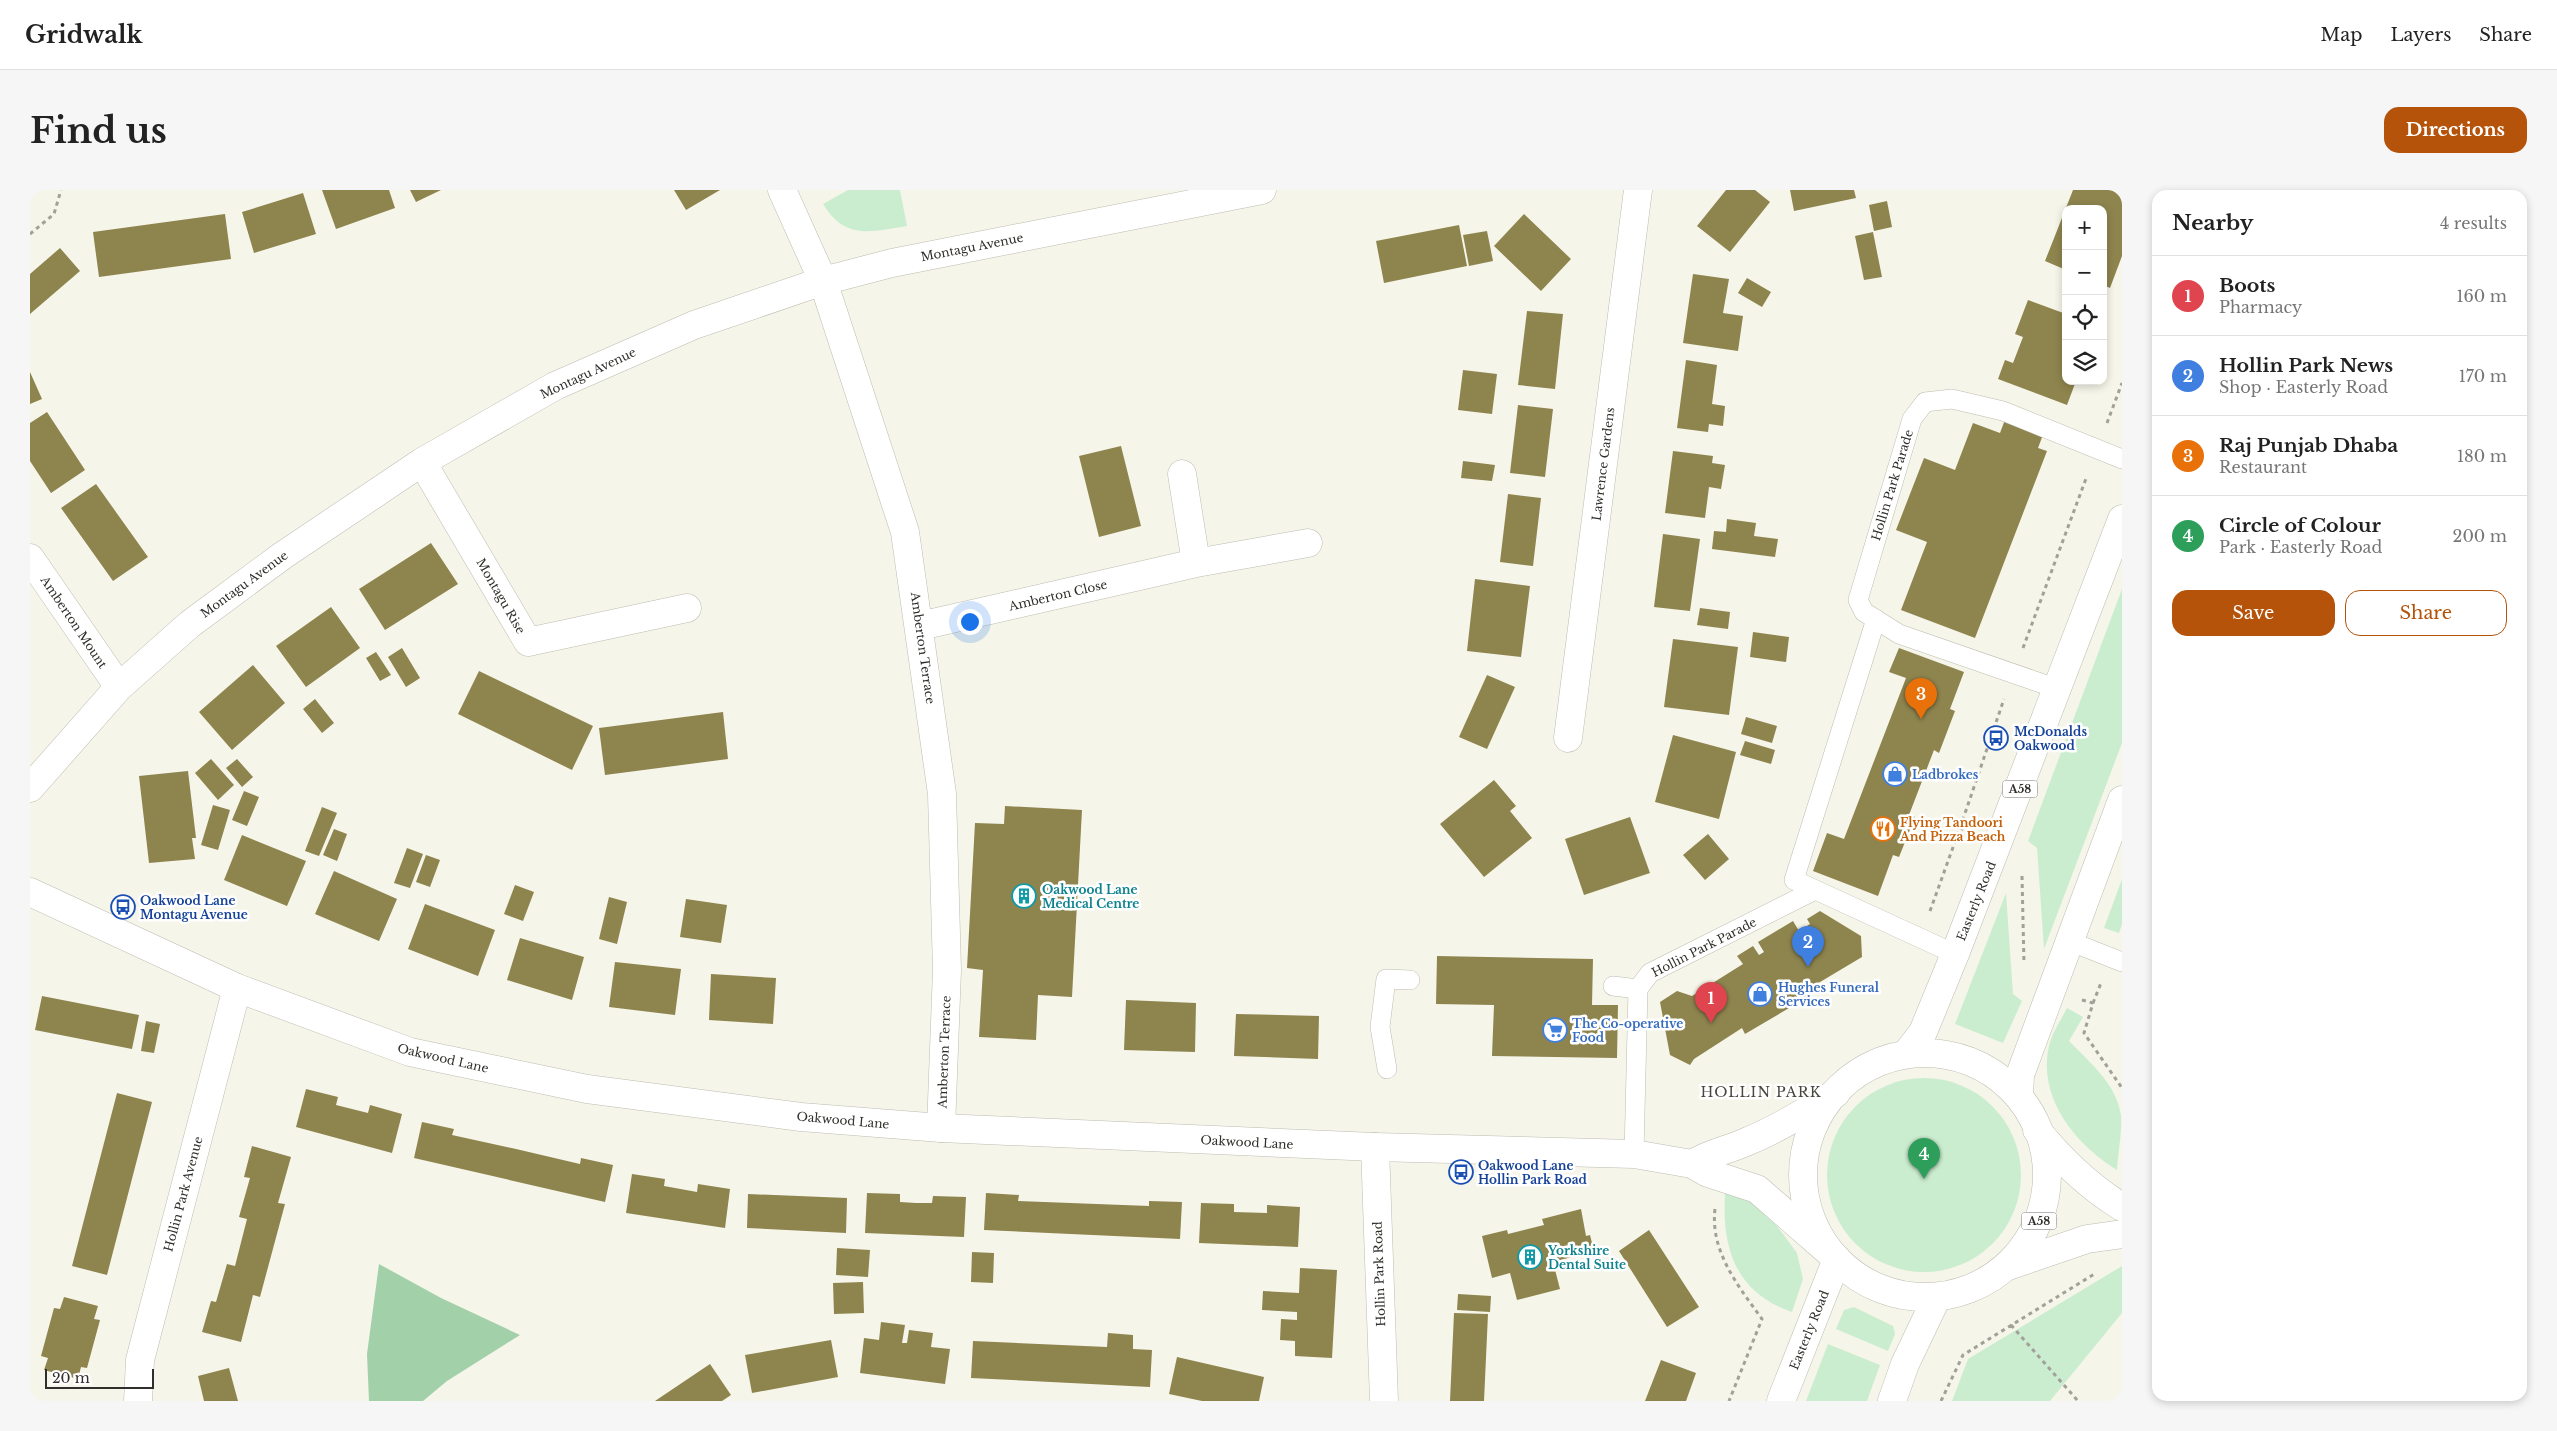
<!DOCTYPE html>
<html lang="en">
<head>
<meta charset="utf-8">
<style>
	body { margin:0; font-family:"Libre Baskerville",serif; background:#f6f6f6; color:#222 }
	.controls { position:absolute; right:15px; top:15px; display:grid; overflow:hidden; border-radius:10px; box-shadow:0 2px 8px #0003 }
	.controls button { width:45px; height:45px; display:grid; place-items:center; padding:0; border:0; border-bottom:1px solid #e0e0e0; background:#fff; color:#222; font:25px sans-serif }
	.scale { position:absolute; left:15px; bottom:12px; width:109px; box-sizing:border-box; padding-left:5px; border:2px solid #302f2b; border-top:0; font-size:14px; line-height:18px; white-space:nowrap; color:#302f2b; -webkit-text-stroke:4px #fff; paint-order:stroke }
	.you { position:absolute; left:939px; top:431px; width:18px; height:18px; margin:-12px; border:4px solid #fff; border-radius:50%; background:#1a73e8; box-shadow:0 0 0 8px #1a73e833 }
	.badge { display:grid; place-items:center; width:32px; height:32px; border-radius:50%; background:#b45309; color:#fff; font-size:16px; font-weight:700 }
	.pin { position:absolute; translate:-50% -41px; filter:drop-shadow(0 1px 2px #0008) }
	.pin::after { content:''; position:absolute; top:26px; width:18px; height:15px; background:inherit; clip-path:polygon(0 0,100% 0,50% 100%) }
	.list { margin:0; padding:0; list-style:none }
	h2 { display:flex; justify-content:space-between; align-items:center; height:65px; margin:0; padding:0 20px; font-size:21px }
	h2 small { font-size:16px; font-weight:400; color:#767676 }
	.list li { display:grid; grid-template-columns:32px 1fr auto; gap:15px; align-items:center; box-sizing:border-box; height:80px; padding:0 20px; border-top:1px solid #e0e0e0 }
	.list b { display:block; font-size:19px; white-space:nowrap }
	.list p { margin:0; font-size:16px; white-space:nowrap; color:#767676 }
	.list em { font-size:16px; font-style:normal; color:#767676 }
	.actions { display:flex; gap:10px; padding:15px 20px }
	.actions a { flex:1; padding:11px 0; border:1px solid #b45309; border-radius:15px; text-align:center; font-size:18px; color:#b45309 }
	.actions .main { background:#b45309; color:#fff }
	.icon { flex:none; width:28px; height:28px; fill:none; stroke:currentColor; stroke-width:2; stroke-linecap:round; stroke-linejoin:round }
	.map { position:relative; flex:none; width:2092px; height:1211px; overflow:hidden; border-radius:15px }
	header { display:flex; align-items:center; gap:30px; box-sizing:border-box; height:70px; padding:0 25px; background:#fff; border-bottom:1px solid #e0e0e0 }
	header strong { font-size:24px }
	nav { display:flex; gap:28px; margin-inline-start:auto; font-size:18px }
	.intro { display:flex; align-items:center; justify-content:space-between; box-sizing:border-box; height:120px; padding:0 30px }
	h1 { margin:0; font-size:35px }
	.button { padding:12px 22px; border-radius:15px; background:#b45309; color:#fff; font-size:18px; font-weight:700 }
	main { display:flex; gap:30px; padding:0 30px }
	aside { flex:1; background:#fff; border-radius:15px; box-shadow:0 2px 8px #0003 }
	.map>svg:first-child { display:block }
	.green { fill:#cbedcf }
	.forest { fill:#a2d1a9 }
	.building { fill:#8e844e }
	.lines { fill:none; stroke-linecap:round; stroke-linejoin:round }
	.lane-casing { stroke:#bdbcb1; stroke-width:20 }
	.street-casing { stroke:#bdbcb1; stroke-width:29 }
	.secondary-casing { stroke:#bdbcb1; stroke-width:29 }
	.primary-casing { stroke:#bdbcb1; stroke-width:29 }
	.path { stroke:#a2a199; stroke-width:3; stroke-dasharray:4 4; stroke-linecap:butt }
	.lane { stroke:#fff; stroke-width:19 }
	.street { stroke:#fff; stroke-width:28 }
	.secondary { stroke:#fff; stroke-width:28 }
	.primary { stroke:#fff; stroke-width:28 }
	.labels { text-anchor:middle; dominant-baseline:central; stroke-width:5; stroke-linejoin:round; paint-order:stroke }
	.shield { fill:#fff; stroke:#6e6d6b; stroke-width:1 }
	.shield-label { font-size:11px; font-weight:bold; fill:#302f2b }
	.street-label { font-size:12px; fill:#302f2b; stroke:#fff }
	.transit-label { font-size:12px; font-weight:bold; fill:#164399; stroke:#fff; text-anchor:start }
	.shop-label { font-size:12px; font-weight:bold; fill:#366cbe; stroke:#fff; text-anchor:start }
	.food-label { font-size:12px; font-weight:bold; fill:#c56008; stroke:#fff; text-anchor:start }
	.culture-label { font-size:12px; font-weight:bold; fill:#0d838f; stroke:#fff; text-anchor:start }
	.neighbourhood-label { font-size:14px; letter-spacing:1px; fill:#48463d; stroke:#fff }
</style>
</head>
<body>
<header>
<strong>Gridwalk</strong>
<nav><a>Map</a><a>Layers</a><a>Share</a></nav>
</header>
<div class="intro"><h1>Find us</h1><a class="button">Directions</a></div>
<main>
<div class="map">
<svg width="2092" height="1211" viewBox="0 0 2092 1211">
	<rect width="100%" height="100%" fill="#f6f5e9"/>
	<path class="green" d="M818 0H870L877 36C840 42 815 50 793 14Z
		M2092 399V553L2014 759 2007 658 1998 651Z
		M2092 689V734L2089 743 2074 738Z
		M1976 703 1983 804 1992 811 1973 853 1925 834Z
		M2037 818 2053 827 2039 851C2060 873 2087 894 2091 926 2092 943 2088 963 2087 980 2046 955 2007 908 2019 856 2022 843 2031 830 2037 818Z
		M1797 985a97 97 0 1 1 194 0a97 97 0 1 1-194 0Z
		M1696 992 1736 1021 1767 1063 1773 1089 1762 1122C1701 1101 1690 1051 1696 992Z
		M2092 1076V1123L2020 1211H1922L1938 1169Z
		M1824 1117 1863 1136 1865 1144 1858 1161 1806 1139 1814 1120Z
		M1798 1154 1850 1175 1837 1211H1776Z"/>
	<path class="forest" d="M349 1074 411 1108 490 1145 417 1191 393 1211H339L337 1164Z"/>
	<path class="building" d="M292 0H359L365 18 306 39Z
		M380 0H411L386 12Z
		M644 0H690L656 20Z
		M1696 0H1725L1740 12 1700 62 1667 36Z
		M1760 0H1824L1826 8 1764 21Z
		M2043 0H2092V66L2080 98 2073 95V19H2036V80L2015 71Z
		M273 3 286 44 224 63 212 22Z
		M1857 11 1862 37 1844 41 1839 15Z
		M195 24 201 69 69 87 63 42Z
		M1494 24 1541 69 1511 101 1464 56Z
		M1429 35 1437 76 1354 93 1346 51Z
		M1457 41 1463 71 1439 76 1433 45Z
		M1843 42 1852 87 1834 90 1825 46Z
		M30 58 50 81 0 124V84Z
		M1663 84 1699 89 1693 123 1713 126 1708 161 1653 153Z
		M1717 88 1741 102 1732 117 1708 103Z
		M1998 110 2036 124V191H2046L2037 215 1968 189 1975 170 1983 173 1993 147 1985 144Z
		M1497 121 1533 124 1525 199 1488 195Z
		M1656 170 1687 175 1682 214 1695 216 1693 236 1679 234 1678 242 1647 238Z
		M1433 180 1467 184 1462 224 1428 220Z
		M0 182 12 209 0 214Z
		M1488 215 1523 219 1515 287 1480 283Z
		M17 222 55 280 21 303 0 271V233Z
		M1976 227 2014 242 2008 258 2017 261 1945 448 1871 420 1897 352 1866 340 1894 268 1925 280 1943 233 1970 243Z
		M1091 256 1111 336 1069 347 1049 266Z
		M1643 261 1683 266 1682 273 1695 275 1691 299 1679 297 1675 328 1635 323Z
		M1433 271 1465 275 1462 291 1431 288Z
		M66 294 118 367 83 391 31 318Z
		M1478 304 1511 308 1503 376 1470 372Z
		M1697 329 1726 333 1724 346 1748 349 1745 367 1682 359 1684 341 1696 342Z
		M1633 344 1670 349 1660 421 1624 417Z
		M401 353 428 394 355 440 329 399Z
		M1445 389 1500 396 1491 467 1437 461Z
		M301 417 330 458 276 497 246 456Z
		M1670 418 1700 422 1698 439 1667 435Z
		M1723 442 1759 447 1756 472 1720 467Z
		M1643 449 1708 457 1699 525 1634 517Z
		M372 458 390 488 376 497 358 467Z
		M1869 458 1934 482 1920 519 1925 521 1909 563 1904 560 1879 625 1885 627 1869 667 1863 665 1848 706 1783 681 1797 643 1814 649 1876 488 1859 482Z
		M346 462 361 485 350 491 336 468Z
		M223 475 255 513 202 560 169 522Z
		M449 481 563 536 542 580 428 524Z
		M1457 485 1485 497 1457 559 1429 547Z
		M285 509 304 533 292 543 273 519Z
		M693 522 698 569 575 585 569 538Z
		M1716 527 1747 536 1742 553 1711 544Z
		M1643 545 1706 562 1689 629 1625 612Z
		M1715 551 1745 560 1741 574 1710 565Z
		M181 569 204 595 188 610 165 583Z
		M207 569 223 587 212 597 196 578Z
		M158 581 166 648H162L165 669 119 673 109 586Z
		M1464 590 1486 616 1480 621 1502 648 1454 687 1410 634Z
		M214 601 229 607 217 636 202 630Z
		M183 615 200 620 188 660 171 655Z
		M975 616 1052 620 1042 807 1008 805 1006 850 949 847 953 780 937 778 945 633 974 634Z
		M292 617 307 623 289 666 275 661Z
		M1600 627 1620 683 1554 705 1535 649Z
		M304 639 317 644 307 671 293 665Z
		M1678 644 1699 669 1675 690 1653 665Z
		M212 645 276 671 257 716 194 690Z
		M377 658 393 664 380 698 364 693Z
		M396 665 410 670 400 697 386 692Z
		M304 681 367 709 349 751 285 724Z
		M485 695 504 702 493 731 474 724Z
		M579 707 597 712 587 754 569 749Z
		M656 709 697 715 691 753 650 747Z
		M395 714 465 740 448 786 378 759Z
		M1790 721 1831 746 1832 767 1775 801 1778 807 1715 844 1712 838 1664 869 1660 875 1640 865 1630 812 1647 801 1662 806 1713 774 1707 766 1723 756 1729 765 1734 762 1728 752 1763 731 1769 741 1780 734 1777 729Z
		M490 748 554 767 542 810 477 790Z
		M1407 766 1563 769 1562 815H1588L1587 868 1462 866 1464 815 1406 814Z
		M585 772 651 779 645 825 579 817Z
		M681 784 746 788 743 834 679 830Z
		M12 806 109 825 102 859 5 840Z
		M1096 810 1166 813 1165 862 1094 860Z
		M1206 824 1289 826 1288 869 1204 866Z
		M116 831 130 834 124 863 111 861Z
		M276 899 308 907 306 915 338 923 340 915 372 924 362 963 266 937Z
		M87 903 122 912 77 1085 42 1076Z
		M392 932 424 939 422 945 486 959 550 974 551 968 583 975 575 1012 384 968Z
		M222 956 261 967 248 1013 255 1014 230 1107 223 1105 211 1152 172 1142 181 1111 186 1112 197 1074 205 1076 217 1029 209 1027 220 988 214 987Z
		M602 984 635 989 634 996 667 1002 668 994 700 999 695 1038 596 1023Z
		M837 1003 870 1004V1012L886 1013H902L903 1006 936 1007 934 1047 835 1043Z
		M956 1003 989 1005 988 1011 1119 1016V1011L1152 1012 1150 1049 954 1040Z
		M718 1004 817 1008 816 1043 717 1038Z
		M1171 1013 1204 1014V1022L1237 1023V1015L1270 1017 1268 1057 1169 1053Z
		M1551 1019 1556 1046 1560 1045 1564 1061 1523 1072 1530 1099 1487 1110 1480 1083 1462 1088 1452 1046 1477 1040 1478 1044 1514 1035 1512 1029Z
		M1619 1040 1669 1117 1637 1137 1589 1061Z
		M807 1058 840 1060 838 1087 806 1085Z
		M942 1062 964 1063 963 1093 941 1092Z
		M1270 1078 1307 1080 1302 1168 1265 1166V1151L1250 1150 1251 1129 1267 1130V1122L1232 1120 1233 1101 1269 1103Z
		M833 1092 834 1123 804 1124 803 1093Z
		M1428 1104 1461 1106 1460 1122 1427 1120Z
		M34 1107 68 1116 64 1129 70 1130 57 1178 51 1177 48 1189 14 1180 18 1168 11 1166 24 1118 30 1119Z
		M1424 1123 1458 1124 1454 1211H1420Z
		M851 1132 875 1135 872 1153H877L879 1140 903 1143 901 1157 920 1159 915 1194 830 1183 834 1148 849 1150Z
		M1078 1143 1103 1145V1159L1122 1160 1120 1197 941 1188 943 1151 1077 1157Z
		M801 1150 808 1187 722 1203 715 1165Z
		M1147 1167 1234 1187 1229 1211H1172L1139 1204Z
		M1631 1170 1666 1183 1656 1211H1615Z
		M680 1174 701 1205 692 1211H625Z
		M199 1178 208 1211H174L168 1186Z"/>
	<g class="lines">
		<g class="lane-casing">
			<path id="lane" d="M1846 429 1764 690 1925 764
				M2028 499 1869 444 1834 422 1828 410 1882 229 1895 212 1922 209 1973 221 2092 269
				M2039 751 2092 772
				M1583 796 1608 799
				M1357 879 1350 837 1356 789 1380 790
				M1604 964 1608 799 1620 783 1785 700"/>
		</g>
		<g class="street-casing">
			<path id="street" d="M752 0 793 91 875 342 912 604 917 780 911 938
				M392 272 498 452 657 418
				M0 368 89 497
				M1166 373 1278 353
				M890 436 1166 373 1152 284
				M1538 548 1608 0
				M0 598 89 497 160 434 252 366 392 272 525 196 664 135 793 91 862 73 1232 0
				M1345 957 1354 1211
				M108 1211 110 1170 207 798"/>
		</g>
		<g class="secondary-casing">
			<path id="secondary" d="M0 702 207 798 380 862 557 899 771 927 911 938 1345 957 1604 964 1662 974 1678 983 1727 999 1798 1061
				M2007 940C2032 971 2058 996 2092 1017
				M1662 974C1680 963 1698 960 1716 952 1748 939 1776 921 1806 903
				M1978 1076 2057 1049 2092 1044"/>
		</g>
		<g class="primary-casing">
			<path id="primary" d="M1773 985a122 122 0 1 1 244 0a122 122 0 1 1-244 0Z
				M1876 864 1893 842 1925 764 2092 329
				M1989 905 1990 885 2092 610
				M1751 1211 1807 1069
				M1862 1211 1875 1174 1907 1107"/>
		</g>
		<path class="path" d="M0 44 24 24 31 0
			M2077 233 2092 193
			M1993 458 2057 286
			M1930 638 1974 509
			M1992 686 1994 774
			M1900 721 1930 638 1938 641
			M2052 810 2063 813 2054 843 2092 898
			M2063 813 2071 793
			M1685 1019C1680 1061 1708 1096 1732 1129L1699 1211
			M1981 1135 2048 1211
			M1911 1211 1933 1165 2066 1083"/>
		<use href="#lane" class="lane"/>
		<use href="#street" class="street"/>
		<use href="#secondary" class="secondary"/>
		<use href="#primary" class="primary"/>
	</g>
	<defs>
		<g id="bus-ring" transform="scale(1.25)"><circle r="9.5" fill="#fff" stroke="#1a4fb4" stroke-width="1.5"/><path d="M-5-6H5V4H4V6H2V4H-2V6H-4V4H-5ZM-3.5-4V0h7V-4ZM-3.5 1.2v1.5H-2V1.2ZM2 1.2v1.5H3.5V1.2Z" fill="#1a4fb4"/></g>
		<g id="shop-ring" transform="scale(1.25)"><circle r="9.5" fill="#fff" stroke="#3f7fe0" stroke-width="1.5"/><path d="M-5-2.5h2.3a2.7 3.5 0 0 1 5.4 0H5L5.5 6h-11ZM-1.5-2.5h3a1.5 2.3 0 0 0-3 0Z" fill="#3f7fe0"/></g>
		<g id="restaurant-ring" transform="scale(1.25)"><circle r="9.5" fill="#fff" stroke="#e8710a" stroke-width="1.5"/><path d="M-5-6h1v4h1v-4h1v4h1v-4h1v5L-1.5 .5V6h-2V.5L-5-1ZM5-6V6H3V1.5H1.5Q1.5-4 5-6Z" fill="#e8710a"/></g>
		<g id="building-ring" transform="scale(1.25)"><circle r="9.5" fill="#fff" stroke="#0f9aa8" stroke-width="1.5"/><path d="M-4-6H4V6H1V3H-1V6H-4ZM-2.5-4.3h1.7v1.8h-1.7ZM.8-4.3h1.7v1.8H.8ZM-2.5-1h1.7V.8h-1.7ZM.8-1h1.7V.8H.8Z" fill="#0f9aa8"/></g>
		<g id="supermarket-ring" transform="scale(1.25)"><circle r="9.5" fill="#fff" stroke="#3f7fe0" stroke-width="1.5"/><path d="M-6-5.5h2.5l.6 2H6L4.5 2H-2.5L-4.4-4H-6ZM-1.5 3.2a1.3 1.3 0 1 0 .1 0ZM3 3.2a1.3 1.3 0 1 0 .1 0Z" fill="#3f7fe0"/></g>
	</defs>
	<g fill-rule="evenodd">
		<use href="#bus-ring" x="1966" y="548"/>
		<use href="#shop-ring" x="1865" y="584"/>
		<use href="#restaurant-ring" x="1853" y="639"/>
		<use href="#building-ring" x="994" y="706"/>
		<use href="#bus-ring" x="93" y="717"/>
		<use href="#shop-ring" x="1730" y="804"/>
		<use href="#supermarket-ring" x="1525" y="840"/>
		<use href="#bus-ring" x="1431" y="982"/>
		<use href="#building-ring" x="1500" y="1067"/>
	</g>
	<g class="labels">
		<g class="shield">
			<rect x="1972.5" y="590.5" width="35" height="17" rx="4"/>
			<rect x="1991.5" y="1022.5" width="35" height="17" rx="4"/>
		</g>
		<g class="shield-label">
			<text x="1990" y="599">A58</text>
			<text x="2009" y="1031">A58</text>
		</g>
		<g class="street-label">
			<text transform="translate(942 57) rotate(-11)">Montagu Avenue</text>
			<text transform="translate(558 183) rotate(-25)">Montagu Avenue</text>
			<text transform="translate(1573 274) rotate(-83)">Lawrence Gardens</text>
			<text transform="translate(1862 295) rotate(-73)">Hollin Park Parade</text>
			<text transform="translate(214 394) rotate(-36)">Montagu Avenue</text>
			<text transform="translate(1028 405) rotate(-13)">Amberton Close</text>
			<text transform="translate(471 406) rotate(60)">Montagu Rise</text>
			<text transform="translate(44 432) rotate(56)">Amberton Mount</text>
			<text transform="translate(893 458) rotate(82)">Amberton Terrace</text>
			<text transform="translate(1946 711) rotate(-68)">Easterly Road</text>
			<text transform="translate(1674 757) rotate(-27)">Hollin Park Parade</text>
			<text transform="translate(914 862) rotate(-88)">Amberton Terrace</text>
			<text transform="translate(413 868) rotate(13)">Oakwood Lane</text>
			<text transform="translate(813 930) rotate(5)">Oakwood Lane</text>
			<text transform="translate(1217 952) rotate(3)">Oakwood Lane</text>
			<text transform="translate(153 1004) rotate(-75)">Hollin Park Avenue</text>
			<text transform="translate(1349 1084) rotate(-92)">Hollin Park Road</text>
			<text transform="translate(1779 1140) rotate(-68)">Easterly Road</text>
		</g>
		<g class="transit-label">
			<text x="1984" y="541">McDonalds<tspan x="1984" dy="14">Oakwood</tspan></text>
			<text x="110" y="710">Oakwood Lane<tspan x="110" dy="14">Montagu Avenue</tspan></text>
			<text x="1448" y="975">Oakwood Lane<tspan x="1448" dy="14">Hollin Park Road</tspan></text>
		</g>
		<g class="shop-label">
			<text x="1882" y="584">Ladbrokes</text>
			<text x="1748" y="797">Hughes Funeral<tspan x="1748" dy="14">Services</tspan></text>
			<text x="1542" y="833">The Co-operative<tspan x="1542" dy="14">Food</tspan></text>
		</g>
		<g class="food-label">
			<text x="1870" y="632">Flying Tandoori<tspan x="1870" dy="14">And Pizza Beach</tspan></text>
		</g>
		<g class="culture-label">
			<text x="1012" y="699">Oakwood Lane<tspan x="1012" dy="14">Medical Centre</tspan></text>
			<text x="1518" y="1060">Yorkshire<tspan x="1518" dy="14">Dental Suite</tspan></text>
		</g>
		<g class="neighbourhood-label">
			<text x="1731" y="902">HOLLIN PARK</text>
		</g>
	</g>
</svg>
<div class="controls">
<button>+</button>
<button>−</button>
<button><svg class="icon" aria-label="locate" viewBox="0 0 24 24"><circle cx="12" cy="12" r="6"/><path d="M12 2v4M12 18v4M2 12h4M18 12h4"/></svg></button>
<button><svg class="icon" aria-label="layers" viewBox="0 0 24 24"><path d="M12 4l9 5-9 5-9-5zM3 14l9 5 9-5"/></svg></button>
</div>
<div class="scale">20 m</div>
<div class="you"></div>
<div class="pin badge" style="left:1681px;top:833px;background:#e0444e">1</div>
<div class="pin badge" style="left:1778px;top:777px;background:#3f7fe0">2</div>
<div class="pin badge" style="left:1891px;top:529px;background:#e8710a">3</div>
<div class="pin badge" style="left:1894px;top:989px;background:#2e9e5b">4</div>
</div>
<aside>
<h2>Nearby<small>4 results</small></h2>
<ul class="list">
<li><span class="badge" style="background:#e0444e">1</span><div><b>Boots</b><p>Pharmacy</p></div><em>160 m</em></li>
<li><span class="badge" style="background:#3f7fe0">2</span><div><b>Hollin Park News</b><p>Shop · Easterly Road</p></div><em>170 m</em></li>
<li><span class="badge" style="background:#e8710a">3</span><div><b>Raj Punjab Dhaba</b><p>Restaurant</p></div><em>180 m</em></li>
<li><span class="badge" style="background:#2e9e5b">4</span><div><b>Circle of Colour</b><p>Park · Easterly Road</p></div><em>200 m</em></li>
</ul>
<div class="actions"><a class="main">Save</a><a>Share</a></div>
</aside>
</main>
</body>
</html>
